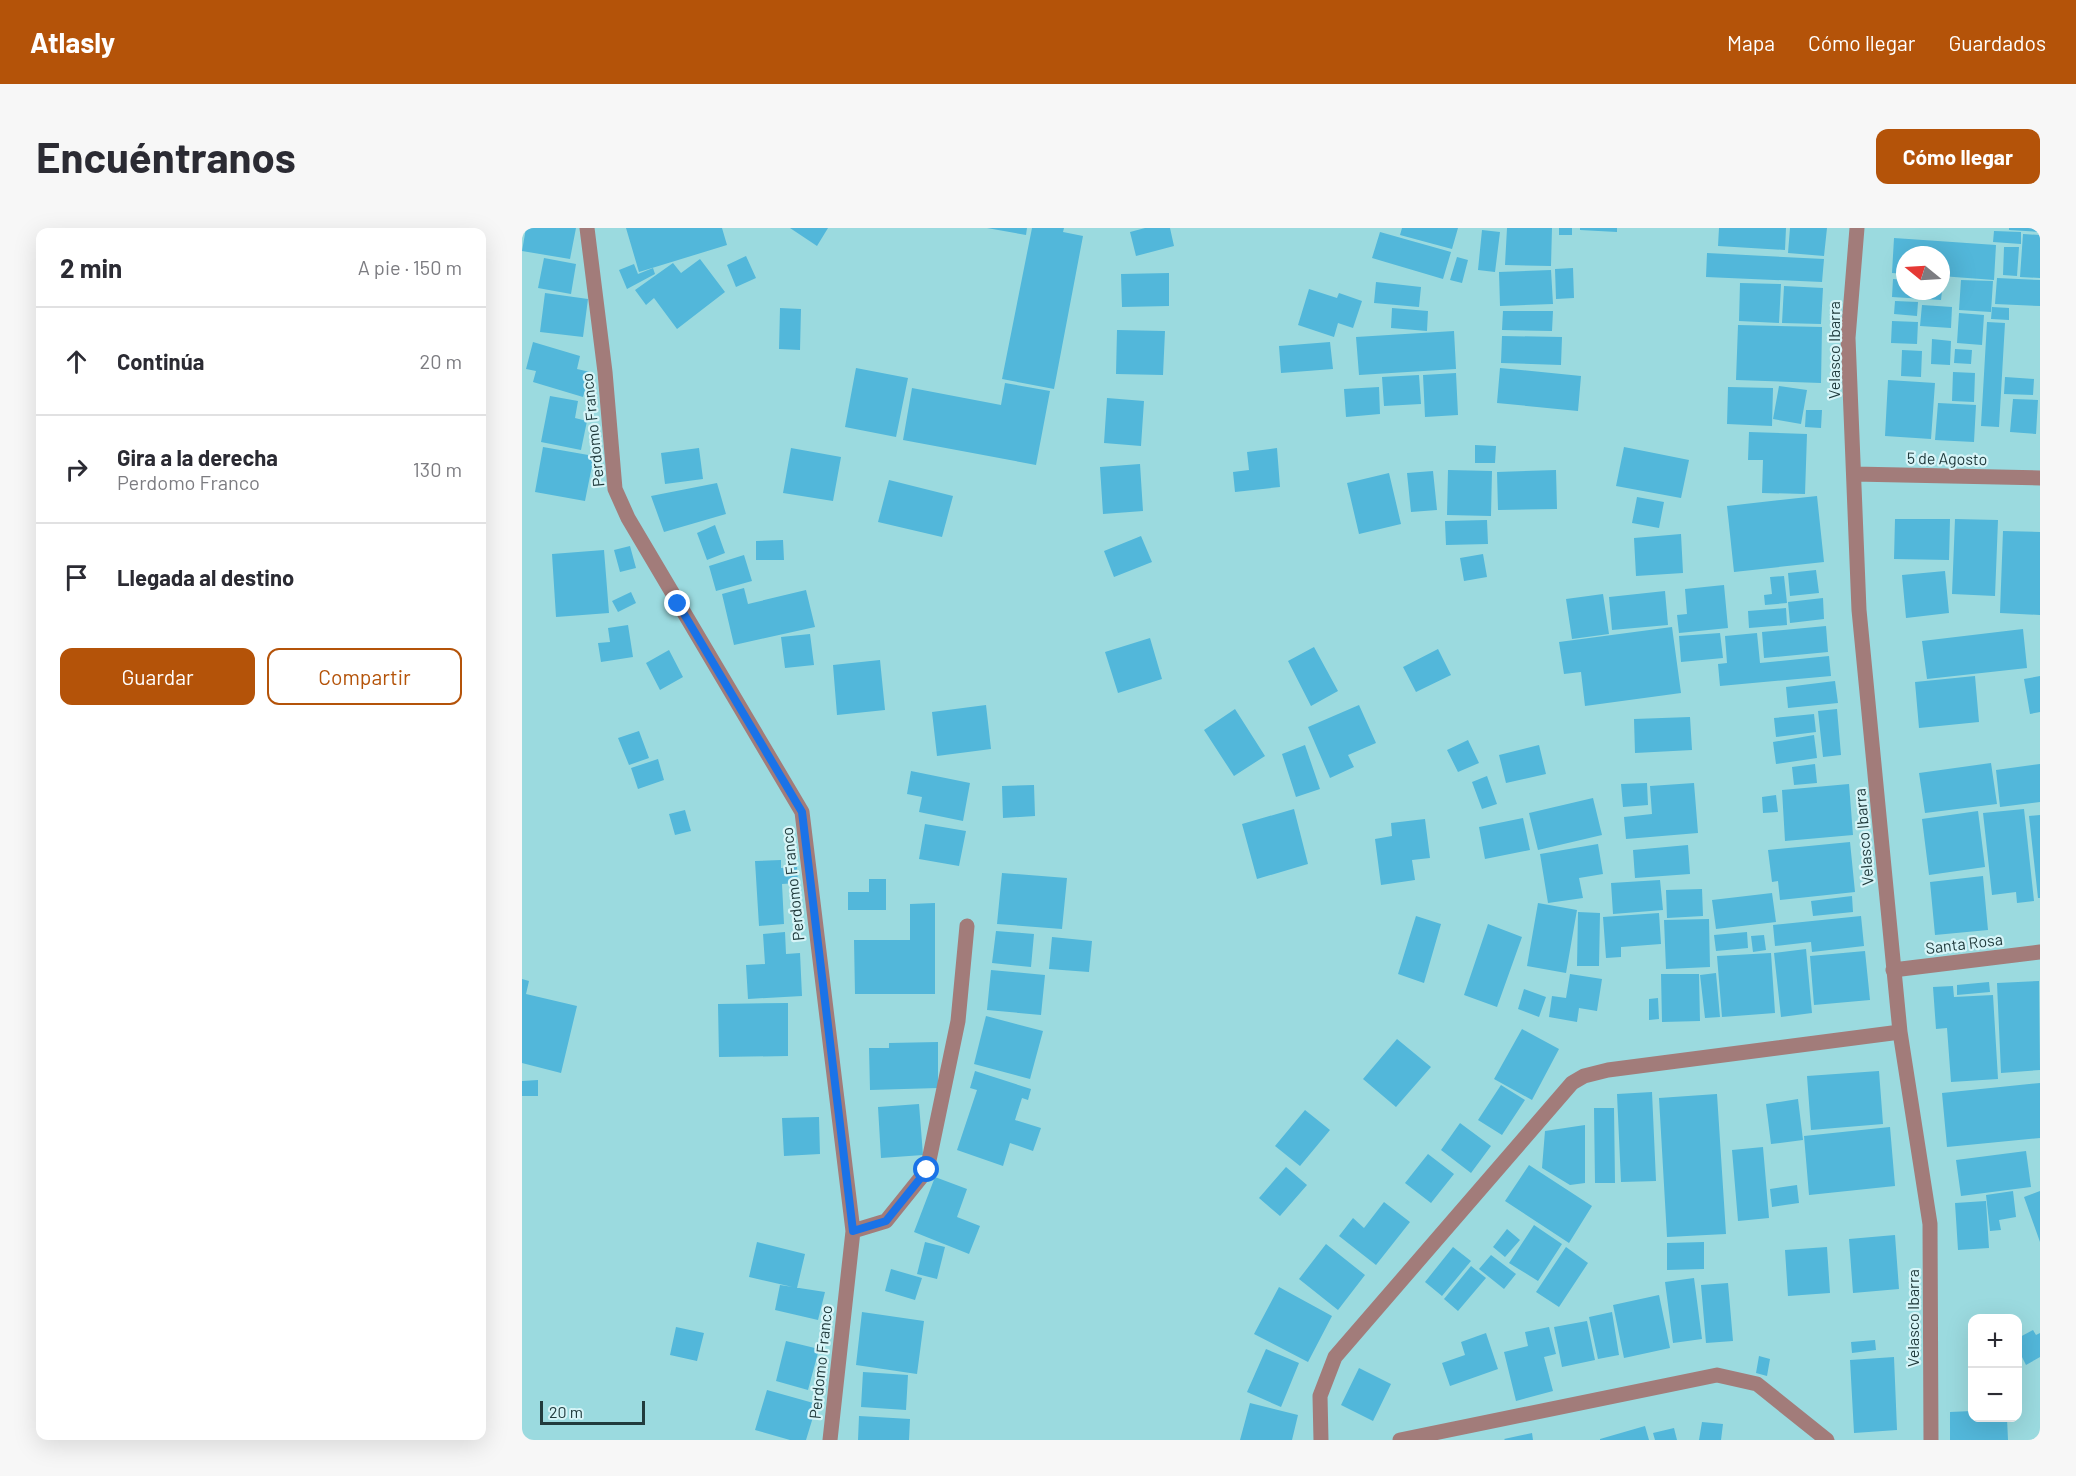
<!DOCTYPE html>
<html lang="es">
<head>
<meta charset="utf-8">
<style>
	body { margin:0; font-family:Barlow,sans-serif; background:#f7f7f7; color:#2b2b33 }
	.controls { position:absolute; right:18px; bottom:18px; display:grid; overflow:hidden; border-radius:12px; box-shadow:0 6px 24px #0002 }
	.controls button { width:54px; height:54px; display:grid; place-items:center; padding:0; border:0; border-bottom:2px solid #e1e1e2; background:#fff; color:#2b2b33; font:30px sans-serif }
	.compass { position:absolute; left:1374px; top:18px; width:54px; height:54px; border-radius:50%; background:#fff; box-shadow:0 6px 24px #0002; rotate:288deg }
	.scale { position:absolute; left:18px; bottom:15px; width:105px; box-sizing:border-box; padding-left:6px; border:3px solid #213b3d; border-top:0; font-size:16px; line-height:21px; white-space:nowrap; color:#213b3d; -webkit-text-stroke:4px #d6f4f7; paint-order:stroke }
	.stop { position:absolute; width:18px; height:18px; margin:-14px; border:4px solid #1a73e8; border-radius:50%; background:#fff }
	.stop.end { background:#1a73e8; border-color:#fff; box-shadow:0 2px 6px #0008 }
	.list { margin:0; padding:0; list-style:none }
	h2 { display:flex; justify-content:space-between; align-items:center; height:78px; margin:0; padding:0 24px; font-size:26px }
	h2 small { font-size:20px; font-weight:400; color:#7c7c81 }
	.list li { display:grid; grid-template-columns:39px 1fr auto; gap:18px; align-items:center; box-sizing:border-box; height:108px; padding:0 24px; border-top:2px solid #e1e1e2 }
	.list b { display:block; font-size:22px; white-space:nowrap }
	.list p { margin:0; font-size:20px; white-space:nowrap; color:#7c7c81 }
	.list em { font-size:20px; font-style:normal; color:#7c7c81 }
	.actions { display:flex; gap:12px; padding:18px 24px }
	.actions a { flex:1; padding:14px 0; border:2px solid #b45309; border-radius:12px; text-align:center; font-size:21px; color:#b45309 }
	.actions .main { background:#b45309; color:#fff }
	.icon { flex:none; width:33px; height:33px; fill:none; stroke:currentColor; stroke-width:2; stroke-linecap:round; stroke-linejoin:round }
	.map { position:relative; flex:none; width:1518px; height:1212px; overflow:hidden; border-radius:12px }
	header { display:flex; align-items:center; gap:36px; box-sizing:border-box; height:84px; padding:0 30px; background:#b45309; color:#fff }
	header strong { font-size:28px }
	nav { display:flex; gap:33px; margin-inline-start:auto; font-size:21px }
	.intro { display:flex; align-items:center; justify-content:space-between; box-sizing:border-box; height:144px; padding:0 36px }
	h1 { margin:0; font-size:42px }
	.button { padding:15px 27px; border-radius:12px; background:#b45309; color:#fff; font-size:21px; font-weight:700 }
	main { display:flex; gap:36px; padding:0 36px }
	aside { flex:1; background:#fff; border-radius:12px; box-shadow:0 6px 24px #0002 }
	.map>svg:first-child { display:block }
	.building { fill:#52b7da }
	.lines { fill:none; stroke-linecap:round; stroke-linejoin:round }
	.minor { stroke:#a27c7a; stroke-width:15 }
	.route { stroke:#1a73e8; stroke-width:8 }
	.labels { text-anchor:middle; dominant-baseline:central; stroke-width:4.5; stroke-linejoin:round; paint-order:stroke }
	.street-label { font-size:16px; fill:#213b3d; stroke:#d6f4f7 }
</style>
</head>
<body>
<header>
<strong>Atlasly</strong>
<nav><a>Mapa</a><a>Cómo llegar</a><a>Guardados</a></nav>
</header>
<div class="intro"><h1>Encuéntranos</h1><a class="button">Cómo llegar</a></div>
<main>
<aside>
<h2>2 min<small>A pie · 150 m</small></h2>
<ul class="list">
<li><svg class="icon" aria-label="ahead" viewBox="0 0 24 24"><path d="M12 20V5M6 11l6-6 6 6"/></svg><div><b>Continúa</b></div><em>20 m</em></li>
<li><svg class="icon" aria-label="right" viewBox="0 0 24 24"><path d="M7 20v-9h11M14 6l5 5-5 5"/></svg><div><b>Gira a la derecha</b><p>Perdomo Franco</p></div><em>130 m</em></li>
<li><svg class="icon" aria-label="arrive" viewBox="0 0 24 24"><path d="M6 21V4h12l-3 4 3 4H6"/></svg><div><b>Llegada al destino</b></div></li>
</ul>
<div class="actions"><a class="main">Guardar</a><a>Compartir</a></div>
</aside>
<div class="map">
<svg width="1518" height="1212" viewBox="0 0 1518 1212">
	<rect width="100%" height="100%" fill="#9bdadf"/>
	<path class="building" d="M4 0H54L48 31 0 23Z
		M104 0H200L205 17 117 44Z
		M268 0H306L295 18Z
		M465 0H505L504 7Z
		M510 0H542L541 4 561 8 532 161 480 151Z
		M623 0H648L652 18 614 28 608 4Z
		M880 0H936L930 21 878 7Z
		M985 0H1030L1029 38 983 37Z
		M1037 0H1050V7H1037Z
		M1058 0H1095V4L1058 2Z
		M1197 0H1264L1263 22 1196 18Z
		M1268 0H1305L1302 28 1266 25Z
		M1487 0H1518V4L1487 2Z
		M960 2 978 4 973 44 956 42Z
		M1472 3 1499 4V16L1471 14Z
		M858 4 929 24 921 51 850 30Z
		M1501 6 1518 7V50L1498 49Z
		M1372 10 1474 17 1472 52 1419 48V27H1383V46L1370 45Z
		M1482 19H1497L1495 48 1481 47Z
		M1185 25 1302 31 1300 54 1184 49Z
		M224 28 234 50 214 59 205 37Z
		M935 29 946 32 940 55 928 52Z
		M22 30 54 36 49 66 16 60Z
		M178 31 203 64 155 101 132 70 124 77 113 62 151 35 159 45Z
		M112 36 116 46 131 40 133 46 105 61 97 42Z
		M1051 40 1052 70 1034 71 1033 41Z
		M1029 42 1031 76 978 78 977 44Z
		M647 45V78L600 79 599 46Z
		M1475 50 1518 52V78L1473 76Z
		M1371 51 1383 52V63H1420L1419 72 1370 69Z
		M1439 52 1471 53 1469 84 1437 82Z
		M854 54 899 59 897 79 852 75Z
		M1218 55 1259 56 1257 95 1217 93Z
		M1262 58 1301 60 1299 96 1260 95Z
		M787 61 815 70 817 65 840 73 831 100 816 95 812 109 776 97Z
		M23 65 66 71 61 109 18 104Z
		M1373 73 1396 74 1395 88 1372 86Z
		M1400 77 1430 79 1429 100 1398 98Z
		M1470 79 1487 80V92L1469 91Z
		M258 80 279 81 278 122 257 121Z
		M870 80 906 83 905 103 869 100Z
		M981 83H1031L1030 103 980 102Z
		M1437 85 1462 87 1460 117 1435 115Z
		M1370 93 1396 94 1395 116 1369 115Z
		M1465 94 1483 95 1477 199 1459 198Z
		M1216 97 1300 99 1299 155 1214 152Z
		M595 102 643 103 641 147 594 146Z
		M932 103 934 141 837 147 834 109Z
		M980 108 1040 109 1039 137 979 135Z
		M1410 111 1429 113 1428 137 1409 136Z
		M11 114 58 128 55 141 68 144 61 169 11 154 14 143 4 141Z
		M808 114 811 141 759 145 757 118Z
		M1433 121 1450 122 1449 136 1432 135Z
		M1380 122 1400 123 1399 149 1379 148Z
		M334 140 386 150 374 209 323 199Z
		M978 140 1059 148 1056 183 975 175Z
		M1431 144 1453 145 1452 174 1430 173Z
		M934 145 936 187 903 189 901 147Z
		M897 147 899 176 862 178 860 149Z
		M1483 149 1512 151 1511 167 1482 166Z
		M1366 152 1413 155 1409 211 1363 208Z
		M483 155 528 163 514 237 381 212 390 160 479 177Z
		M1257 158 1285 162 1279 196 1251 191Z
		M857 159 858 186 824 189 822 161Z
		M1206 159 1251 160 1250 198 1205 196Z
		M28 168 56 173 53 190 65 193 59 222 19 214Z
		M585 170 622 173 619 218 582 215Z
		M1491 171 1516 172 1514 206 1488 204Z
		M1416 175 1454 177 1452 214 1413 212Z
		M1284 182H1300L1299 200 1283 199Z
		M1227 204 1285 206 1283 266 1240 265 1241 232H1226Z
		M953 217 974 218 973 235H953Z
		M21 219 72 228 63 273 13 264Z
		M1102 219 1167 232 1159 270 1094 258Z
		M177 220 181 251 143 256 139 225Z
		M269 220 319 229 311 273 261 265Z
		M755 220 758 259 713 264 711 244 727 242 725 224Z
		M618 236 621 283 581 286 578 239Z
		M926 242 970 243 969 288 925 287Z
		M1034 242 1035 281 976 282 975 244Z
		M911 243 915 282 889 284 885 245Z
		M867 245 879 296 837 306 825 255Z
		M367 252 431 268 420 309 356 294Z
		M195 255 204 286 142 304 129 268Z
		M1295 268 1302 334 1212 344 1205 278Z
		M1115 269 1142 274 1137 300 1110 295Z
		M1373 291H1428L1427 332 1372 331Z
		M1433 291 1476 292 1473 368 1430 366Z
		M965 292 966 316 924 317 923 293Z
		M193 297 203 325 185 332 175 305Z
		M1481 303 1518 304V387L1478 385Z
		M1159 306 1161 345 1114 348 1112 310Z
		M619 308 630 334 592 349 582 323Z
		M261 312 262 332H234V313Z
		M108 318 114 340 98 344 92 322Z
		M82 322 87 385 34 389 30 326Z
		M961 326 965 349 942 353 938 330Z
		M222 327 230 353 194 363 187 338Z
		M1294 342 1297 365 1268 368 1266 345Z
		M1423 343 1427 385 1384 390 1380 347Z
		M1262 348 1265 375 1243 377 1242 367 1250 366 1248 349Z
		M1202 357 1206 400 1157 405 1155 387 1165 386 1163 361Z
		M222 360 226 376 284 362 293 399 212 417 200 366Z
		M1143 363 1146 397 1090 402 1087 369Z
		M109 364 114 375 96 384 90 373Z
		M1081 366 1087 406 1050 411 1044 371Z
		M1301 370 1302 391 1268 395 1266 374Z
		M1264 380 1265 397 1227 400 1226 383Z
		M106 397 111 429 79 434 76 415 88 414 86 400Z
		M1304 398 1306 424 1242 430 1240 404Z
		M1150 399 1159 465 1063 478 1059 444 1042 446 1037 414Z
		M1501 401 1505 440 1405 451 1400 413Z
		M1198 405 1201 430 1159 434 1157 408Z
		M1235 405 1238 435 1307 428 1309 448 1198 458 1196 436 1205 435 1203 408Z
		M288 406 292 437 263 440 259 409Z
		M628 410 640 451 596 465 583 424Z
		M792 419 816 463 789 478 766 433Z
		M916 421 929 447 894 464 881 439Z
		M147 422 161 449 138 462 124 435Z
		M358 432 363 482 315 487 311 437Z
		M1453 448 1457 494 1397 500 1393 454Z
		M1518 448V484L1508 486 1502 451Z
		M1313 453 1316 475 1266 480 1264 459Z
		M464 477 469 521 415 528 410 484Z
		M837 477 854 515 826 527 832 539 808 550 786 499Z
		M713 481 743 528 712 548 682 502Z
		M1315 481 1319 527 1301 529 1296 483Z
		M1292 486 1294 504 1254 509 1252 490Z
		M1168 489 1170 522 1113 525 1112 491Z
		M117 503 127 530 107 537 96 510Z
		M1292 507 1295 530 1254 536 1251 514Z
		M946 512 957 535 936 544 925 522Z
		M783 517 798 561 774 569 760 526Z
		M1017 517 1024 546 984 555 977 527Z
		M136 531 142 552 116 561 109 540Z
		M1469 535 1475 576 1403 585 1397 545Z
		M1293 536 1295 555 1272 557 1270 539Z
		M1518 536V574L1478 579 1474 542Z
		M389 543 448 555 441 593 397 584 400 569 385 566Z
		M965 548 975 576 960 581 950 554Z
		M1125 555 1126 577 1101 579 1099 556Z
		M1172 555 1176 605 1104 611 1102 589 1130 586 1128 558Z
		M1327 556 1331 607 1263 613 1260 562Z
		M512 557 513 588 481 590 480 558Z
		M1254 567 1256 584 1241 585 1240 569Z
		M1071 570 1080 607 1016 622 1007 585Z
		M772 581 786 636 735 651 720 596Z
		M1502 581 1512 673 1495 675 1494 664 1470 667 1461 585Z
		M163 582 169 603 153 607 147 586Z
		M1456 583 1463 639 1407 647 1400 591Z
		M1518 587V670H1516L1507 588Z
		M1001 590 1008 622 963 631 957 599Z
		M903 591 908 630 890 632 893 652 859 657 853 611 870 608 869 595Z
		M403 596 444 603 437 638 397 631Z
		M1328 614 1333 664 1258 672 1256 653 1250 654 1246 622Z
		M1076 616 1081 646 1057 650 1061 670 1026 675 1018 626Z
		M1166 617 1168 646 1113 650 1111 622Z
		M259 632V640L275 639 276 655 260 656 262 696 237 698 233 633Z
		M480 645 545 650 540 701 475 696Z
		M1461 648 1466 702 1413 707 1408 654Z
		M347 651H364V682H326V664H347Z
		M1138 652 1141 682 1091 686 1089 655Z
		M1180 661 1181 688 1145 690 1144 662Z
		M1250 665 1254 694 1194 701 1190 672Z
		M1330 668 1331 684 1291 688 1289 673Z
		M413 675V766H333L332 712H388V676Z
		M1016 675 1055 682 1044 745 1005 738Z
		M1056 684 1078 685 1077 738H1055Z
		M1137 685 1139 716 1099 719V729L1084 730 1081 689Z
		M894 688 919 696 902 755 876 746Z
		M1339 688 1342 718 1290 724 1289 714 1253 718 1251 697Z
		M1187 691 1188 739 1144 741 1142 692Z
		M966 696 1000 709 975 779 942 767Z
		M474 703 512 706 509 739 470 735Z
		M263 704 264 726 278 725 280 768 226 771 224 737 243 736 241 706Z
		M1225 704 1226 720 1194 723 1192 707Z
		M1242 707 1244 722 1231 724 1229 708Z
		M530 709 570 713 567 744 527 741Z
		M1284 721 1290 785 1259 789 1252 725Z
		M1343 723 1348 772 1292 777 1288 728Z
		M1249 725 1253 785 1200 789 1195 728Z
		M469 742 523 747 519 787 465 782Z
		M1194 745 1198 789 1183 790 1178 747Z
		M1048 746 1080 751 1075 783 1057 780 1055 794 1027 789 1030 768 1044 770Z
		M1139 746H1177L1178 793 1140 794Z
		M0 751 7 753 4 766 55 778 39 845 0 835Z
		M1517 753 1518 842 1479 845 1475 755Z
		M1467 754 1468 764 1435 767V757Z
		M1431 758 1432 769 1471 767 1476 851 1429 854 1425 800 1414 801 1411 759Z
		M1002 761 1024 769 1017 789 996 781Z
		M1136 770 1137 791 1127 792V771Z
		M266 775V828L197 829 196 776Z
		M464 788 521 803 508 851 452 836Z
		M1000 801 1037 821 1010 872 972 851Z
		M875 811 909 839 874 879 841 851Z
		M416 814V860L348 862 347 820H367V815Z
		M453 843 509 861 506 872 500 870 493 892 519 900 511 923 488 915 481 938 435 922 455 862 448 860Z
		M1357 843 1361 896 1289 902 1285 848Z
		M16 852V868H0V853Z
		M1518 855V910L1425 919 1420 865Z
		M979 857 1003 872 980 907 956 892Z
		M1130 864 1134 953 1099 954 1095 866Z
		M1195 866 1204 1006 1145 1009 1137 870Z
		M1276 871 1281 912 1249 916 1244 876Z
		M397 876 401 927 359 930 356 879Z
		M1072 880H1092L1093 955H1073Z
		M783 882 808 902 778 938 753 918Z
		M297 889 298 926 262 928 260 890Z
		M938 895 969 918 949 945 919 922Z
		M1063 897V955L1048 957 1020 940 1023 903Z
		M1368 899 1373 958 1287 967 1282 908Z
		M1241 919 1247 990 1216 993 1210 922Z
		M1504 923 1509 959 1439 968 1434 932Z
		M906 926 932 946 909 975 883 955Z
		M1007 937 1070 978 1047 1015 983 973Z
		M764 939 785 957 758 988 737 970Z
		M413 949 445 961 435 989 458 998 447 1026 392 1004Z
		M1275 957 1277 975 1250 979 1248 961Z
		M1491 963 1494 989 1477 992 1479 1002 1468 1003 1464 967Z
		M1518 963V1014L1502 969Z
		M1464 973 1467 1020 1436 1022 1433 975Z
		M862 974 888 994 854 1037 817 1008 831 990 842 1000Z
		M1012 997 1040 1016 1016 1053 987 1035Z
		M985 1001 998 1012 983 1029 971 1019Z
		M1373 1007 1377 1061 1331 1065 1327 1011Z
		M235 1014 283 1026 275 1060 227 1049Z
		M403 1014 423 1019 415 1051 395 1046Z
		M1182 1014V1041L1145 1042V1015Z
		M804 1016 843 1047 816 1082 777 1051Z
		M931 1019 949 1033 920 1068 903 1054Z
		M1044 1019 1066 1035 1037 1079 1014 1064Z
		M1305 1019 1308 1065 1266 1068 1263 1022Z
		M969 1027 994 1046 982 1061 957 1041Z
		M949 1038 964 1050 936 1083 922 1071Z
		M369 1041 400 1050 393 1072 363 1063Z
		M1172 1050 1180 1111 1151 1115 1143 1054Z
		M1206 1055 1211 1113 1184 1115 1179 1057Z
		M258 1057 303 1064 296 1092 253 1082Z
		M757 1059 810 1088 786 1134 732 1106Z
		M1137 1067 1148 1120 1102 1130 1091 1077Z
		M340 1084 402 1093 395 1146 334 1137Z
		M1090 1084 1097 1127 1076 1131 1067 1089Z
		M1065 1093 1073 1132 1040 1139 1032 1099Z
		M154 1099 182 1105 175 1133 148 1127Z
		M1027 1099 1034 1126 1022 1129 1031 1163 994 1173 982 1124 1006 1118 1003 1104Z
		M1511 1102 1514 1107 1518 1105V1129L1504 1137 1496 1121V1110Z
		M964 1105 976 1141 928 1158 920 1135 943 1127 939 1114Z
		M1353 1112 1354 1122 1330 1125 1329 1114Z
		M264 1113 297 1121 286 1162 254 1153Z
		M744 1121 777 1135 759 1179 725 1164Z
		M1237 1128 1248 1131 1245 1148 1234 1145Z
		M1372 1129 1375 1202 1332 1205 1328 1132Z
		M837 1140 869 1156 851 1193 819 1177Z
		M341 1144 386 1147 384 1182 339 1179Z
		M245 1162 295 1176 284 1212H268L233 1202Z
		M728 1175 776 1187 770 1212H718Z
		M1450 1183V1190H1485L1486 1212H1428V1184Z
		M337 1188 388 1191 387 1212H336Z
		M1180 1194 1201 1196 1199 1212H1177Z
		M1123 1198 1127 1212H1078V1211Z
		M1152 1200 1155 1212H1133L1131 1205Z
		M1010 1205 1011 1212H983L982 1211Z"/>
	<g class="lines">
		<path class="minor" d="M65 0 83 144 93 261 106 290 280 584 331 1003 308 1212
			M1335 0 1326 110 1337 382 1378 804 1408 996 1409 1212
			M1332 246 1518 250
			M1371 742 1518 724
			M331 1003 364 993 405 942 436 793 445 698
			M799 1212 798 1168 813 1129 1050 855 1062 848 1086 842 1378 804
			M878 1212 1195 1147 1235 1156 1305 1212"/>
	</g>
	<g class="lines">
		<path class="route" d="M156 376 280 584 331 1003 364 993 405 942"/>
	</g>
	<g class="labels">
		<g class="street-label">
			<text transform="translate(1311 122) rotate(-90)">Velasco Ibarra</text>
			<text transform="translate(70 202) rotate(-96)">Perdomo Franco</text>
			<text transform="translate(1425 230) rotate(1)">5 de Agosto</text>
			<text transform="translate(1341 609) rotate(-95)">Velasco Ibarra</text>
			<text transform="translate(270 656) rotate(-96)">Perdomo Franco</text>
			<text transform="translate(1442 715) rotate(-7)">Santa Rosa</text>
			<text transform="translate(1390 1090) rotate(-90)">Velasco Ibarra</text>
			<text transform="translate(298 1134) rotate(-84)">Perdomo Franco</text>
		</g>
	</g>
</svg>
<div class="controls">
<button>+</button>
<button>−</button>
</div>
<svg class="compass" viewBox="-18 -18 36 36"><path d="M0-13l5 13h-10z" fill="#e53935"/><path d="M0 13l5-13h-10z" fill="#7c7c81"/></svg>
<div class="scale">20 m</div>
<div class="stop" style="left:405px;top:942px"></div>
<div class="stop end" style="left:156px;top:376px"></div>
</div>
</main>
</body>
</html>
